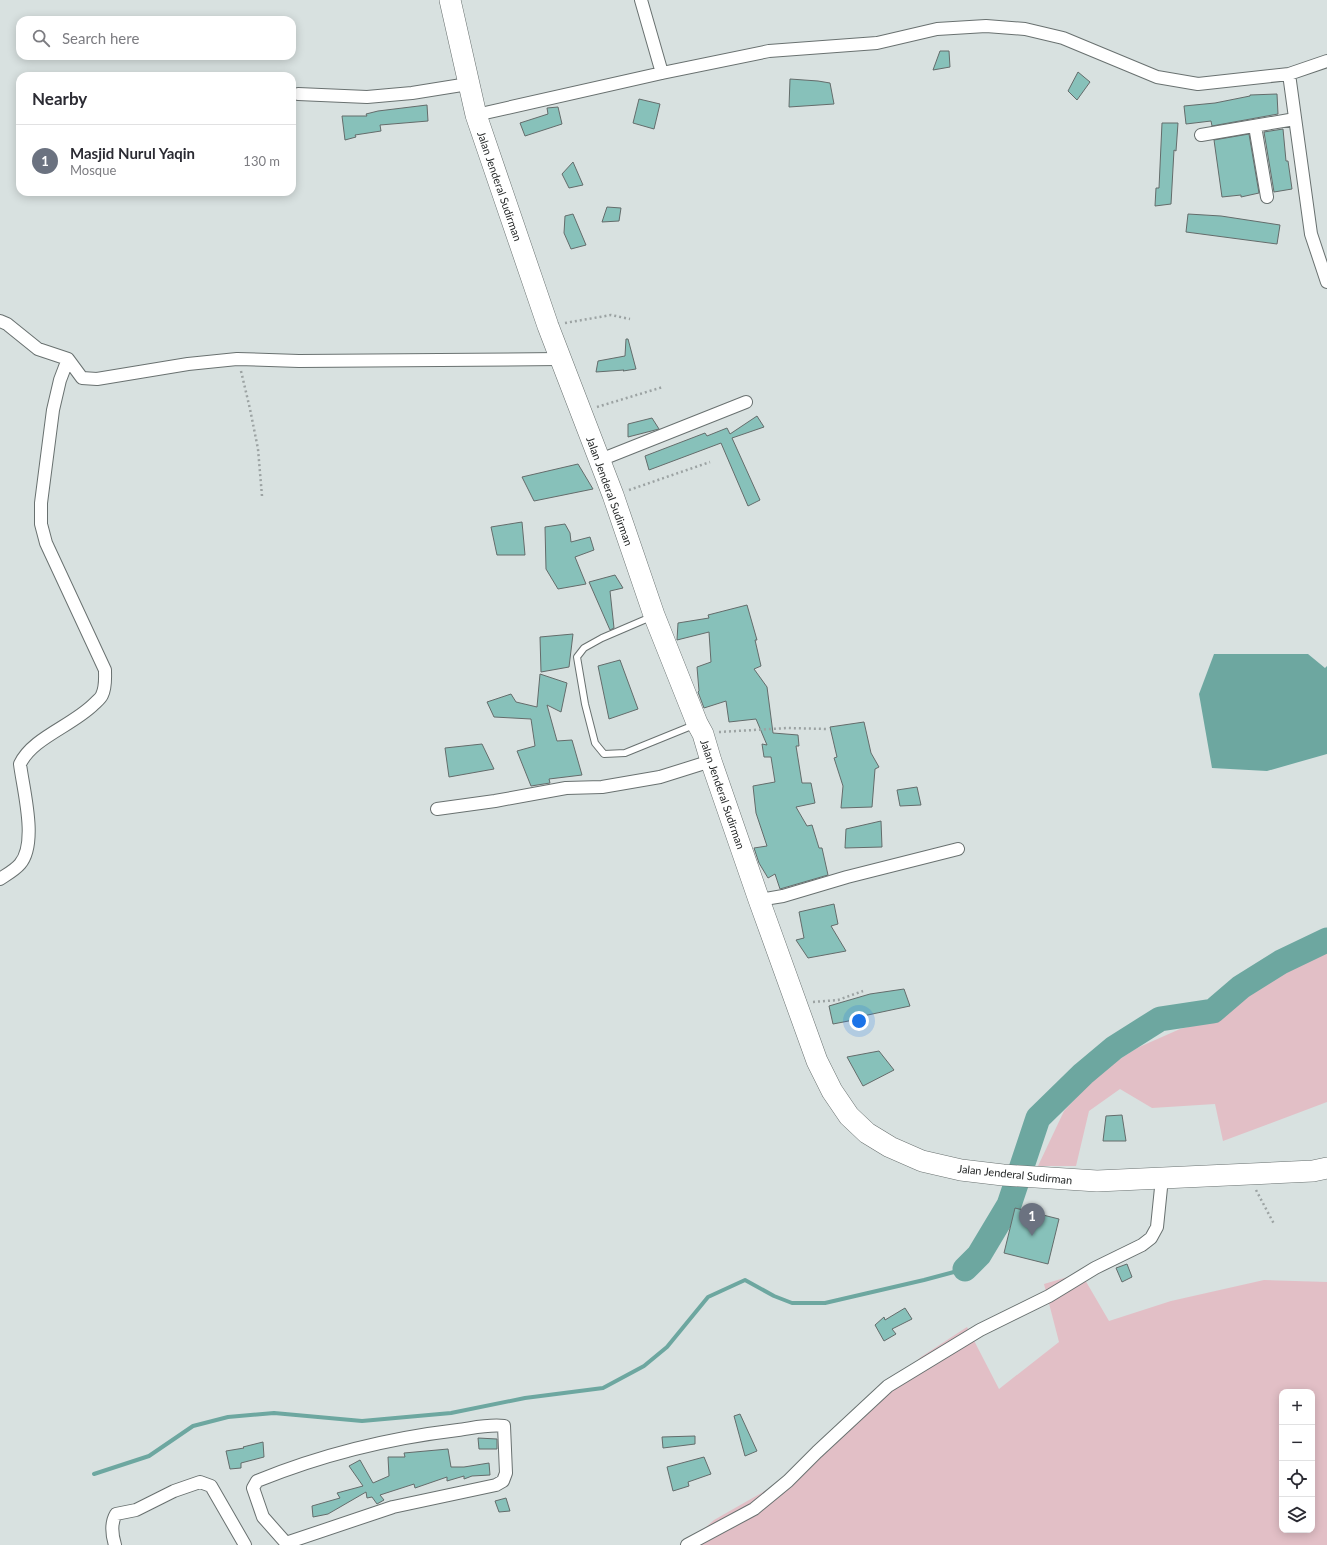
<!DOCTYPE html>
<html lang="en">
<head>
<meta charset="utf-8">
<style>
	body { margin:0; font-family:Lato,sans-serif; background:#f2f2f3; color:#2b2b33 }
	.controls { position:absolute; right:12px; bottom:12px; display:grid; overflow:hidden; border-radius:8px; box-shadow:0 2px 10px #0003 }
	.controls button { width:36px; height:36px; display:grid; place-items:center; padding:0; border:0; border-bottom:1px solid #e1e1e2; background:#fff; color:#2b2b33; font:20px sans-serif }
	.you { position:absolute; left:859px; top:1021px; width:14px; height:14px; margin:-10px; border:3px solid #fff; border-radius:50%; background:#1a73e8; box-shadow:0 0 0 6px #1a73e833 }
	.badge { display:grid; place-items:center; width:26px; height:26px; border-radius:50%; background:#1a73e8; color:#fff; font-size:13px; font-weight:700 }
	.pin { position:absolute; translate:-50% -33px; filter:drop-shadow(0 1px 2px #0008) }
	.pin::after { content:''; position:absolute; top:21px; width:14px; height:12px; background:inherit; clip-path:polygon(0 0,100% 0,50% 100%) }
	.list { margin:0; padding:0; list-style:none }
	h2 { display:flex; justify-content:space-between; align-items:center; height:52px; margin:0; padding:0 16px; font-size:17px }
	h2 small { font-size:13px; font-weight:400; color:#7c7c81 }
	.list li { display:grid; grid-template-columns:26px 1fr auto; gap:12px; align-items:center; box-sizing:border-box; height:72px; padding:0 16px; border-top:1px solid #e1e1e2 }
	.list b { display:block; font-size:15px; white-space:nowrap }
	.list p { margin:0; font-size:13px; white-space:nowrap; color:#7c7c81 }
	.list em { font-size:13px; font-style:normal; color:#7c7c81 }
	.icon { flex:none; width:22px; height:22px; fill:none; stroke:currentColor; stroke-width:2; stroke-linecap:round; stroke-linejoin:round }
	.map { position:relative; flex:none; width:1327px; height:1545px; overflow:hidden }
	.search { position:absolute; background:#fff; box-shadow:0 2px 10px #0003; left:16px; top:16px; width:280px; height:44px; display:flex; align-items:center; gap:10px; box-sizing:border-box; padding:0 14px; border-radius:12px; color:#7c7c81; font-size:15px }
	.panel { position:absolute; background:#fff; box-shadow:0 2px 10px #0003; left:16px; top:72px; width:280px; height:124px; border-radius:12px }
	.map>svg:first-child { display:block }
	.green { fill:#e2bfc6; fill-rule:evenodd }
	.water { fill:#6da7a0 }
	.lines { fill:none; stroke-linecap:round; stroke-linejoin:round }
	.stream { stroke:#6da7a0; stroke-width:4 }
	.river { stroke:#6da7a0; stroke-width:25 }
	.building { fill:#87c1ba; stroke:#646c6b }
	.service-casing { stroke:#697170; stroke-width:8 }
	.minor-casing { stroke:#697170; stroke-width:14 }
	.trunk-casing { stroke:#697170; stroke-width:22 }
	.path { stroke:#9ca3a3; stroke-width:2.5; stroke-dasharray:2 3; stroke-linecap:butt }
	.service { stroke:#fff; stroke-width:6 }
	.minor { stroke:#fff; stroke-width:12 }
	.trunk { stroke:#fff; stroke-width:21 }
	.labels { text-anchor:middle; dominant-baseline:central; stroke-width:3.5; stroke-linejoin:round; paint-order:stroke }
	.street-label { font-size:11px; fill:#262929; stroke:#fff }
</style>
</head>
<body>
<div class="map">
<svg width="1327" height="1545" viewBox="0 0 1327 1545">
	<rect width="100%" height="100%" fill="#d8e1e0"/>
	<path class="green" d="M1327 949V1102L1223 1141 1215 1104 1152 1108 1120 1089 1089 1111 1076 1166H1038L1064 1111 1100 1072 1137 1048 1180 1029 1213 1021 1277 973Z
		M1081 1273 1109 1321 1171 1301 1264 1280 1327 1282V1545H693L690 1541 714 1520 805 1468 921 1357 967 1327 999 1389 1059 1342 1044 1284ZM1282 1392H1312V1530H1282Z"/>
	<path class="water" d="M1214 654H1308L1325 668 1327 666V754L1267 771 1212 768 1199 694Z"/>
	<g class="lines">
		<path class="stream" d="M94 1474 149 1456 193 1426 228 1417 274 1413 362 1421 451 1413 525 1398 603 1388 644 1366 667 1347 708 1297 745 1280 774 1296 792 1303H825L924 1280 965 1269"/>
		<path class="river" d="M965 1269 979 1255 1009 1205 1038 1118 1083 1074 1114 1048 1160 1019 1213 1011 1241 987 1281 962 1327 940"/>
	</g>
	<path class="building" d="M940 51H949L950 67 933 70Z
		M1078 72 1090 82 1077 100 1068 91Z
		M790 79 818 81 830 83 834 104 789 107Z
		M1277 94 1278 114 1212 126 1211 121 1186 124 1184 106 1215 103 1250 96V95Z
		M639 99 660 104 654 129 633 123Z
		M427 105 428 121 380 125 381 131 355 135 356 137 345 140 342 116H367L366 114 378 111Z
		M558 107 562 124 525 136 520 123 548 114 547 108Z
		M1162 123H1178L1176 151 1174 150 1171 204 1155 206 1156 188H1159Z
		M1283 129 1286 161H1288L1292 189 1274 192 1264 132Z
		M1249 134 1259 193 1241 197V195L1222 197 1214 140Z
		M573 162 583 185 569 188 562 174Z
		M607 207 621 208 619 221 602 222Z
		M573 214 586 245 571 249 564 233 565 216Z
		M1188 214 1221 216 1280 225 1277 244 1186 232Z
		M626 339H628L636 369 623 371 624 370 596 372 598 361 625 356Z
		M757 416 764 427 732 438 760 500 748 506 721 443 649 470 645 456 705 433 707 436 727 428 730 434Z
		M652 418 659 429 628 437V424Z
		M578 464 593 489 534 501 522 477Z
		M522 522 525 555H497L491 527Z
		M565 524 570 533 571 542 590 537 594 550 575 557 586 584 558 589 546 569 545 527Z
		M615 575 623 588 610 591 614 628 610 630 589 582Z
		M747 605 757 640H755L761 666 754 669 767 687 773 733 798 735 799 746H796L802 783H811L815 803 796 807 807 826 812 825 819 848H822L828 875 780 889 775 874 768 878 759 863 754 848 767 846 756 813 753 786 775 782 771 757H764L762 744 767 745 756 719 729 722 726 701 704 708 698 692 699 691 697 667 711 662 709 632 677 640 678 623 709 618 708 615Z
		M573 634 569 667 541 672 540 637Z
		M620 660 638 709 609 719 598 666Z
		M540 674 567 683 561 712 547 705 557 741 572 740 582 775 549 779 550 783 531 786 517 751 535 746 531 719 494 717 487 702 511 694 516 702 537 707Z
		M864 722 871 753 879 767 875 769 872 807 841 808 843 786 834 758 837 757 830 727Z
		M482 744 494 769 449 777 445 748Z
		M917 787 921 805 900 806 897 790Z
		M881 821 882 847 845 848 846 829Z
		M834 904 838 924 831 926 846 951 808 958 796 940 804 938 799 912Z
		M904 989 910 1006 863 1016 864 1018 833 1024 829 1006 870 994Z
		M879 1051 894 1070 863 1086 847 1057Z
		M1122 1115 1126 1141H1103L1106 1116Z
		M1015 1208 1059 1219 1048 1264 1004 1253Z
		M1127 1264 1132 1277 1122 1282 1116 1268Z
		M905 1308 912 1319 892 1329 896 1334 884 1341 875 1325 884 1317 885 1320Z
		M740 1414 757 1451 745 1456 734 1416Z
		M695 1436V1444L663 1448 662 1437Z
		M478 1438 497 1439V1449H479Z
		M263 1442 264 1457 241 1463V1468L230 1469 226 1451 244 1448 243 1447Z
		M448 1449 451 1467H464L489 1463 490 1475 472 1476 464 1479V1476L447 1481V1477L415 1488 414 1484 380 1495 384 1500 377 1504 372 1497 367 1498 366 1492 328 1514 313 1517 312 1506 340 1498 337 1493 363 1486 349 1466 360 1460 373 1483 389 1476 388 1457H405L404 1453Z
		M704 1457 711 1474 688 1482 689 1486 673 1491 667 1467Z
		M506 1498 510 1511 499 1512 495 1501Z"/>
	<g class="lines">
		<g class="service-casing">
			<path id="service" d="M651 617 602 638 584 648 577 657 585 704 595 743 604 754 625 753 694 725"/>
		</g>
		<g class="minor-casing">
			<path id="minor" d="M641 0 662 73
				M1289 74 1311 234 1327 282
				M298 94 367 97 412 93 468 84
				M476 115 662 73 769 51 877 43 937 29 986 26 1025 29 1063 38 1157 77 1198 84 1289 74 1327 61
				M1255 126 1267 197
				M1201 135 1295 119
				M0 321 7 324 38 349 68 359 82 378 97 379 188 364 237 359 299 361 560 359
				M600 460 746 402
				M437 809 495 801 566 788 602 787 660 777 711 761
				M0 879C6 875 15 870 20 864 38 843 23 789 20 764 32 738 72 726 94 704 97 701 101 698 102 695 106 687 105 679 105 670L46 543 41 524V503L53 410 60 380 68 359
				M759 900 783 896 847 877 958 849
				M286 1543 263 1517 253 1488 257 1481C321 1455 390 1438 458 1430 473 1428 489 1424 504 1426L506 1473 503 1481 496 1485 393 1507 286 1543 287 1545
				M115 1545C112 1535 110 1524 116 1514L136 1510 174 1491 200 1482 211 1486 245 1545
				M687 1545 754 1509 788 1481 817 1452 888 1386 980 1330 1049 1296 1095 1268 1142 1245 1151 1238 1157 1227 1162 1178"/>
		</g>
		<g class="trunk-casing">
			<path id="trunk" d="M450 0 476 115 548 326 613 495 654 615 697 723 703 734 711 761 759 900 817 1061 832 1091 849 1116 867 1133 890 1147 922 1161 961 1170 1003 1175 1097 1181 1313 1171 1327 1168"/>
		</g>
		<path class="path" d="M565 323 611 315 630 319
			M241 371 250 409 258 449 262 496
			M597 407 663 387
			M629 490 710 462
			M719 732 788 728 826 729
			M813 1002 838 1000 863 991
			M1256 1190 1274 1224"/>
		<use href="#service" class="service"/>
		<use href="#minor" class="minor"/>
		<use href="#trunk" class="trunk"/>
	</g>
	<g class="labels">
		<g class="street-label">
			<text transform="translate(500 186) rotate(71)">Jalan Jenderal Sudirman</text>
			<text transform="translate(610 491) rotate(70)">Jalan Jenderal Sudirman</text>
			<text transform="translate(723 794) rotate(71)">Jalan Jenderal Sudirman</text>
			<text transform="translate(1015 1174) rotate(6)">Jalan Jenderal Sudirman</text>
		</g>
	</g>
</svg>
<div class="controls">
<button>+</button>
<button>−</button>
<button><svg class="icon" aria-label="locate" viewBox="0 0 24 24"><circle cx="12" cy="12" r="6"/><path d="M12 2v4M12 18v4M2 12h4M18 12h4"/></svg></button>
<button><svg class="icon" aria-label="layers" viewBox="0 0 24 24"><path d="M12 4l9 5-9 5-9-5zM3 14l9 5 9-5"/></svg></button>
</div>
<div class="you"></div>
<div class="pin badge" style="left:1032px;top:1236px;background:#6b7280">1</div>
<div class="search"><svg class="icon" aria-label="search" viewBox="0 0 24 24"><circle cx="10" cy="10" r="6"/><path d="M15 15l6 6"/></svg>Search here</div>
<section class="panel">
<h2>Nearby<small></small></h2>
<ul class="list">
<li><span class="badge" style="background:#6b7280">1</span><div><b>Masjid Nurul Yaqin</b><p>Mosque</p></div><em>130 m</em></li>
</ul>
</section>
</div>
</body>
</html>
